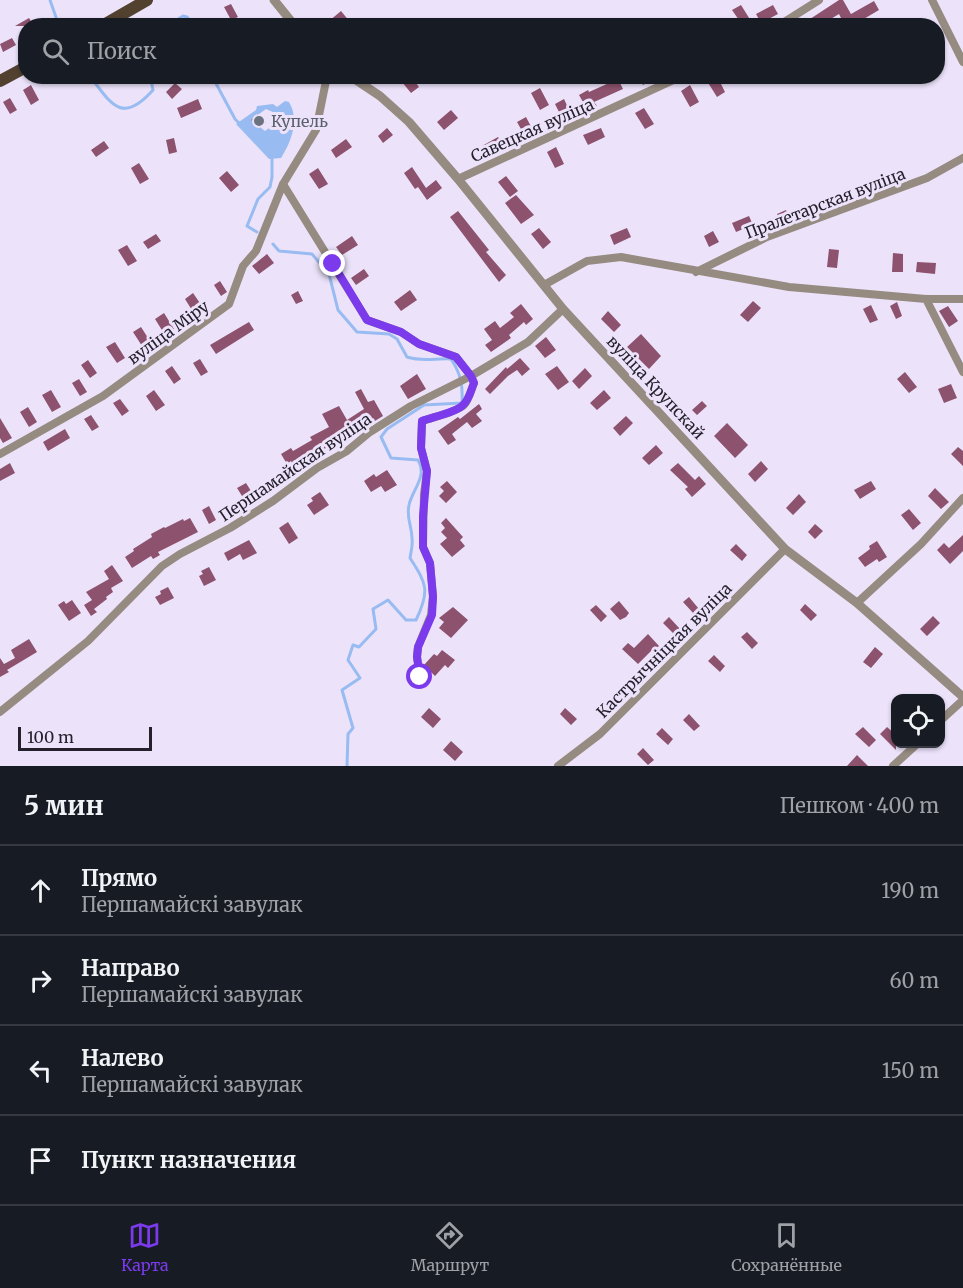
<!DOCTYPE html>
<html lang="ru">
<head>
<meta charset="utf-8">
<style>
	body { margin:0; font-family:Merriweather,serif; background:#20242c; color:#f1f3f6 }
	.controls { position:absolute; right:18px; bottom:18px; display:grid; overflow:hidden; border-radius:12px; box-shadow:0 2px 4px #0004 }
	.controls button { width:54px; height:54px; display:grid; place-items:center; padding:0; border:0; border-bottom:2px solid #363941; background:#171b24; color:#f1f3f6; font:30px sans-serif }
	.scale { position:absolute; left:18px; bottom:15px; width:134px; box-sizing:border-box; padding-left:6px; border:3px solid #25212c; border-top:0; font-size:16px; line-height:21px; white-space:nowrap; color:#25212c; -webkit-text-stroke:4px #ece3fb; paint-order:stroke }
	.stop { position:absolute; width:18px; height:18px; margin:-14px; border:4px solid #7c3aed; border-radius:50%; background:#fff }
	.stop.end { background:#7c3aed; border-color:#fff; box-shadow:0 2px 6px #0008 }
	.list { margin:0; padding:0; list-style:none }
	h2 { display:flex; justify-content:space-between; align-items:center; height:78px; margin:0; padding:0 24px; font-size:26px }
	h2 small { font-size:20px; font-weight:400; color:#9ea1a6 }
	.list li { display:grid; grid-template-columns:39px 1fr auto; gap:18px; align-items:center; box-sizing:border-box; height:90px; padding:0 24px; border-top:2px solid #363941 }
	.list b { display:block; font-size:22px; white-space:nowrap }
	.list p { margin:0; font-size:20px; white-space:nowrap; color:#9ea1a6 }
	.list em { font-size:20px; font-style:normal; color:#9ea1a6 }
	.icon { flex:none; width:33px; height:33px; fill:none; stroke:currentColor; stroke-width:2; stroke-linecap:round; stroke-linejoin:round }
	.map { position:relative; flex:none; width:963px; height:766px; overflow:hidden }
	.search { position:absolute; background:#171b24; box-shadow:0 2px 4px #0004; left:18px; right:18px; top:18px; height:66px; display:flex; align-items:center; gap:15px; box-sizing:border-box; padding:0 21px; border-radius:24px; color:#9ea1a6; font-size:22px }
	.sheet { height:438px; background:#171b24 }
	nav { display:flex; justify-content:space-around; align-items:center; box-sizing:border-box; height:84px; border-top:2px solid #363941; background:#171b24; font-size:16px; color:#9ea1a6 }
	nav a { display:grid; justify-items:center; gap:3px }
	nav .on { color:#7c3aed }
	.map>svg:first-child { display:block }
	.water { fill:#98bbf1; fill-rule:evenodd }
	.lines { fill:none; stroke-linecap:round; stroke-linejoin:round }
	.stream { stroke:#98bbf1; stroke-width:3 }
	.building { fill:#8d526e }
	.minor { stroke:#968b81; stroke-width:8 }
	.tertiary { stroke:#968b81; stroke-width:9 }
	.primary { stroke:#534130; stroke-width:12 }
	.route { stroke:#7c3aed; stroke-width:8 }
	.worship-dot { fill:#6b7280; stroke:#ece3fb; stroke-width:2 }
	.labels { text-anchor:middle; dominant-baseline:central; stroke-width:6; stroke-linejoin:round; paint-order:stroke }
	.worship-label { font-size:16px; fill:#5b616d; stroke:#ece3fb; text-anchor:start }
	.street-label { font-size:16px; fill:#25212c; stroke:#ece3fb }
</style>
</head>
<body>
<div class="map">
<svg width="963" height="766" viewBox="0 0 963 766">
	<rect width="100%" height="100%" fill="#ece3fb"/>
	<path class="water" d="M285 101 289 102C300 120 291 142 281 158L269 159 236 124 256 110 257 106 273 104 277 107ZM266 109 275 113 273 125 265 131 251 120Z"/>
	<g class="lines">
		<path class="stream" d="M50 0 59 26
			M167 26 183 16 187 17 194 26
			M90 76C111 104 122 125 153 90L150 76
			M212 76 235 119 240 124
			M257 232 247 226 258 199 270 187 272 177V156
			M273 244 279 251 312 254 329 274 338 310 357 332 389 334 397 339 407 357C422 362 436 358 451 359 461 374 463 385 462 403L424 405 387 429 381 437 391 458 418 460C428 476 412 490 409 505 406 518 412 526 412 539 413 545 411 552 410 558 427 584 430 591 416 620H406L388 600 373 609 376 629 359 647 353 645 348 660 360 678 342 690 353 728 348 734 347 766"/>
	</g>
	<path class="building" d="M839 0H843L851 14 874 1 879 10 857 23 859 26H845L839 14 819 26H813L810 19Z
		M231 4 238 17 231 20 224 7Z
		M741 5 751 21 743 26 732 10Z
		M773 5 778 14 761 23 756 14Z
		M341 11 350 22 345 26H323Z
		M29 18 34 26H15Z
		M12 38 16 45 3 52 0 44Z
		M397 76H411L419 87 411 93Z
		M638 76H658L643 85Z
		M717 76 725 92 717 97 707 81Z
		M618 79 623 89 594 102 597 106 588 111 579 95 588 90 589 92Z
		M175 83 182 89 172 99 166 92Z
		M31 85 39 100 31 105 23 90Z
		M690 85 699 102 690 107 681 91Z
		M540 88 549 105 540 110 531 93Z
		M10 98 17 110 10 114 3 102Z
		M198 99 202 109 181 118 177 108Z
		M564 99 572 116 563 120 555 104Z
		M644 108 654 124 645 129 635 113Z
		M451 110 458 118 444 130 437 122Z
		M258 114 266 122 260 128 251 120Z
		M526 117 535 134 526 138 517 122Z
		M387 128 393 135 383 143 378 136Z
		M601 128 605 137 588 145 583 135Z
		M498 137 504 145 488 155 482 146Z
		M174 138 177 152 169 154 166 140Z
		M346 139 352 147 336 158 331 150Z
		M104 141 109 148 96 157 91 150Z
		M556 147 564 164 555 168 547 152Z
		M139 163 149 179 140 184 131 168Z
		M412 167 426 188 436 180 442 188 427 200 418 187 415 189 404 173Z
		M318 168 328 184 319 189 309 174Z
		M227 171 239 185 231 192 219 178Z
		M506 176 518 191 510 197 498 182Z
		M516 195 534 215 521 224 505 203Z
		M786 210 791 221 782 225 777 214Z
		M458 211 489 250 486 252 506 275 499 282 450 217Z
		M749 216 753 225 736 232 732 223Z
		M539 228 551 242 543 249 531 234Z
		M627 228 631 237 614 245 610 235Z
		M713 231 719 242 709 247 704 236Z
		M156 234 161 241 148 249 143 242Z
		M352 236 358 245 342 255 336 247Z
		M127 245 137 261 128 266 118 250Z
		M829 249 839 250 837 268 827 267Z
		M893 253 903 254V272H892Z
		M267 254 274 263 259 274 252 266Z
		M917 262 936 263 935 274 916 272Z
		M364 269 369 276 356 285 351 278Z
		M220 281 227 292 221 296 214 285Z
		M410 290 417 300 401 311 394 302Z
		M298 291 303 301 296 304 291 295Z
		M193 293 204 309 195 315 185 299Z
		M753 301 761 308 748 322 740 315Z
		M897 302 902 316 896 319 890 306Z
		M521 304 533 319 526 325 524 322 509 335 511 338 491 352 485 345 492 340 484 329 495 321 500 328 514 317 510 313Z
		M871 305 878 320 870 323 863 309Z
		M948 306 958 321 949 327 939 311Z
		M608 311 621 325 614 332 601 319Z
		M164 313 174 329 165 335 155 319Z
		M249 322 254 330 216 354 210 345Z
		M141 327 150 341 142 346 133 332Z
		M641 334 661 356 649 369 627 347Z
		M546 337 556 350 545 358 535 346Z
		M115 342 125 358 117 363 106 347Z
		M520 358 530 369 522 376 517 370 508 376 490 394 485 389 506 367 507 369Z
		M200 359 208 372 201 376 193 363Z
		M88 360 97 373 90 378 81 365Z
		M172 366 181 379 174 384 165 371Z
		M557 366 569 382 558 390 545 374Z
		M585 368 592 376 579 389 572 381Z
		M905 372 917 387 909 393 897 379Z
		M417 374 426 389 408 399 400 386Z
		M79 379 87 392 80 396 72 383Z
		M951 384 957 398 944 403 938 389Z
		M361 389 368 402 374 400 383 416 341 442 340 441 314 454 317 459 308 464 304 459 293 465 291 461 287 464 281 454 291 448 293 451 312 440 310 437 329 427 322 414 339 406 347 420 364 409 355 392Z
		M51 390 61 407 52 412 42 395Z
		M154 390 165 405 156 411 146 396Z
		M604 390 611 398 597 410 590 403Z
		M120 399 129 411 122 416 113 403Z
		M702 401 707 406 697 415 692 410Z
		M479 404 482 409 476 414 482 421 472 428 467 422 452 434 456 440 448 445 438 431 458 417 460 419Z
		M28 407 37 422 29 427 20 412Z
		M91 415 99 427 92 431 84 419Z
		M626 416 633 423 620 436 613 428Z
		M0 418 12 438 3 443 0 438Z
		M727 423 748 445 735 458 714 436Z
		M65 429 70 438 48 451 43 442Z
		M656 445 663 453 649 465 642 458Z
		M958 447 963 451V466L951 454Z
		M761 461 768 469 755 482 748 474Z
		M10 463 15 473 0 481V469Z
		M678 463 695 480 699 476 706 484 692 497 685 489 688 487 670 470Z
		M387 470 397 485 385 492 381 486 371 492 364 481 374 474 376 477Z
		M447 481 457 492 446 503 439 496 444 491 440 487Z
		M871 481 876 489 860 499 854 490Z
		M246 483 256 499 247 504 237 488Z
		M935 488 949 502 941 509 928 496Z
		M320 492 329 505 314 515 307 505 313 501 311 498Z
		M799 494 806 502 793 515 786 508Z
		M209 506 216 520 209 524 202 510Z
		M909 509 921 523 913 530 901 515Z
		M190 518 198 532 158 552 160 555 153 559 151 556 132 568 125 557 134 551 133 549 152 537 151 534 164 527 165 528 183 519 184 521Z
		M446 518 463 537 460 540 465 546 452 557 440 544 447 538 441 532 445 528 441 523Z
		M288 522 298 538 289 544 279 528Z
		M815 524 823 531 815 539 808 532Z
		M963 535V551L950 564 937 550 944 543 949 548Z
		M249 540 257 553 243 560 240 554 228 561 224 553Z
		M877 541 887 557 879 562 877 559 865 567 858 558 870 549 869 546Z
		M736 544 747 555 742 561 730 550Z
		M112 565 123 581 111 588 113 592 106 597 107 599 94 609 97 612 91 616 84 605 92 600 86 592 109 579 104 571Z
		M209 567 216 580 204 586 199 576 203 574 201 571Z
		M168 587 174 598 160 605 155 597 161 594 160 591Z
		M689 597 699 609 694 614 683 602Z
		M72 600 81 613 69 621 58 605 64 601 66 604Z
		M619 601 629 613 626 617 620 620 610 609Z
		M805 604 817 615 811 621 800 610Z
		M596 605 607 616 601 622 590 610Z
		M453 607 468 620 451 638 439 628 444 622 439 618Z
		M933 616 940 623 927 636 920 629Z
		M669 617 680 629 674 634 663 623Z
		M747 632 758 643 752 649 741 637Z
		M648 634 659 646 653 651 652 650 638 664 622 649 628 643 634 648Z
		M29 639 37 652 7 670 9 672 0 677V658L4 664 15 658 11 650Z
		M875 647 883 654 871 668 863 662Z
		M442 650 455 660 448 668 445 665 435 676 424 665 434 654 437 656Z
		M714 655 725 666 720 672 708 661Z
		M429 708 441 719 433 728 421 717Z
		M565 708 577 719 571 725 560 714Z
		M689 714 700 726 694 731 683 720Z
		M863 727 876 740 869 747 855 734Z
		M887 727 896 735V750L880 734Z
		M662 728 673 739 668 745 656 734Z
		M451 741 463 752 455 761 443 750Z
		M643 748 654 760 648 765 637 754Z
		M857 755 868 766H847Z"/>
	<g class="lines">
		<path class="minor" d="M932 0 963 62
			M778 26 819 0
			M458 179 682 76
			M283 184 367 320 401 332 419 344 456 357 471 376 474 383C471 390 469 400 464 405 457 412 433 417 422 421L421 448 427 471 424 494 423 547 430 563 433 596 431 615 418 647 417 657 420 677
			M696 272 767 237 927 178 963 158
			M544 285 587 261 621 257 789 287 926 299H963
			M926 299 963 372
			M0 454 103 396 229 304 243 266 256 251 283 184 316 130 327 76
			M857 603 921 544 963 498
			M0 712 88 641 162 566 180 554 230 528 273 501 317 468 347 451 370 432 411 406 471 376 528 342 563 309
			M940 721 963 700
			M558 766 600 734 785 549
			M893 766 917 744"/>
		<path class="tertiary" d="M274 0 295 26
			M350 76 380 96 409 122 458 179 563 309 785 549 857 603 963 697"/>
		<path class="primary" d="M102 26 147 0
			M0 81 26 67"/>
	</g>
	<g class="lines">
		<path class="route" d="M333 264 367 320 401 332 419 344 456 357 471 376 474 383C471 390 469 400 463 405 457 412 433 417 422 421L421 448 427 471 423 516V547L430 563 433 597 432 615 418 647 417 657 420 677"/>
	</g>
	<circle class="worship-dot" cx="259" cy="121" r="6"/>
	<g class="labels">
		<g class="worship-label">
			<text x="271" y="121">Купель</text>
		</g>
		<g class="street-label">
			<text transform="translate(532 130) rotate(-24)">Савецкая вуліца</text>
			<text transform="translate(825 203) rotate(-21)">Пралетарская вуліца</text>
			<text transform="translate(168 332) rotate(-36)">вуліца Міру</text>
			<text transform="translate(656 387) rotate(47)">вуліца Крупскай</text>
			<text transform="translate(295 467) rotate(-34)">Першамайская вуліца</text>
			<text transform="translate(664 650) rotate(-45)">Кастрычніцкая вуліца</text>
		</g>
	</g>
</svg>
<div class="controls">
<button><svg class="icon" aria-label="locate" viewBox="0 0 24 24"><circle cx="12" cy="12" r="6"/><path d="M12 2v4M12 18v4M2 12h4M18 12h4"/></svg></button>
</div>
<div class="scale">100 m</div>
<div class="stop" style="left:420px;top:677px"></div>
<div class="stop end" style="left:333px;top:264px"></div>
<div class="search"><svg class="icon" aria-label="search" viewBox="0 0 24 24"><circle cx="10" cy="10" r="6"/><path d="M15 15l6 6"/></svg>Поиск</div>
</div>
<section class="sheet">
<h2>5 мин<small>Пешком · 400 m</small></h2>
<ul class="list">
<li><svg class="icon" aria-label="ahead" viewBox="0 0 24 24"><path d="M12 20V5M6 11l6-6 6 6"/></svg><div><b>Прямо</b><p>Першамайскі завулак</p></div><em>190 m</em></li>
<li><svg class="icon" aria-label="right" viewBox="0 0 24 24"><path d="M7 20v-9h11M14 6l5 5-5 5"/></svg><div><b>Направо</b><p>Першамайскі завулак</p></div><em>60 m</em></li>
<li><svg class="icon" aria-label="left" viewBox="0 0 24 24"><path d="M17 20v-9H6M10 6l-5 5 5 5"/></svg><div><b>Налево</b><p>Першамайскі завулак</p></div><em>150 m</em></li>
<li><svg class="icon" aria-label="arrive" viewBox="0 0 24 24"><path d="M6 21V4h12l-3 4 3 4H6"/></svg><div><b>Пункт назначения</b></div></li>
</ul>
</section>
<nav>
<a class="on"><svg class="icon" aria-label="map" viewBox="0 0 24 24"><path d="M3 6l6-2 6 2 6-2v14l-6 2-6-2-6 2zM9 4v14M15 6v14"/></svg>Карта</a>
<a><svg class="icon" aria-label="directions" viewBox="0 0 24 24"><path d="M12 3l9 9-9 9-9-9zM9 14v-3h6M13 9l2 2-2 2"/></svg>Маршрут</a>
<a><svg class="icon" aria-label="saved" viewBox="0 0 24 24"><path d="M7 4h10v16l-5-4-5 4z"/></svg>Сохранённые</a>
</nav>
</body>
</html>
